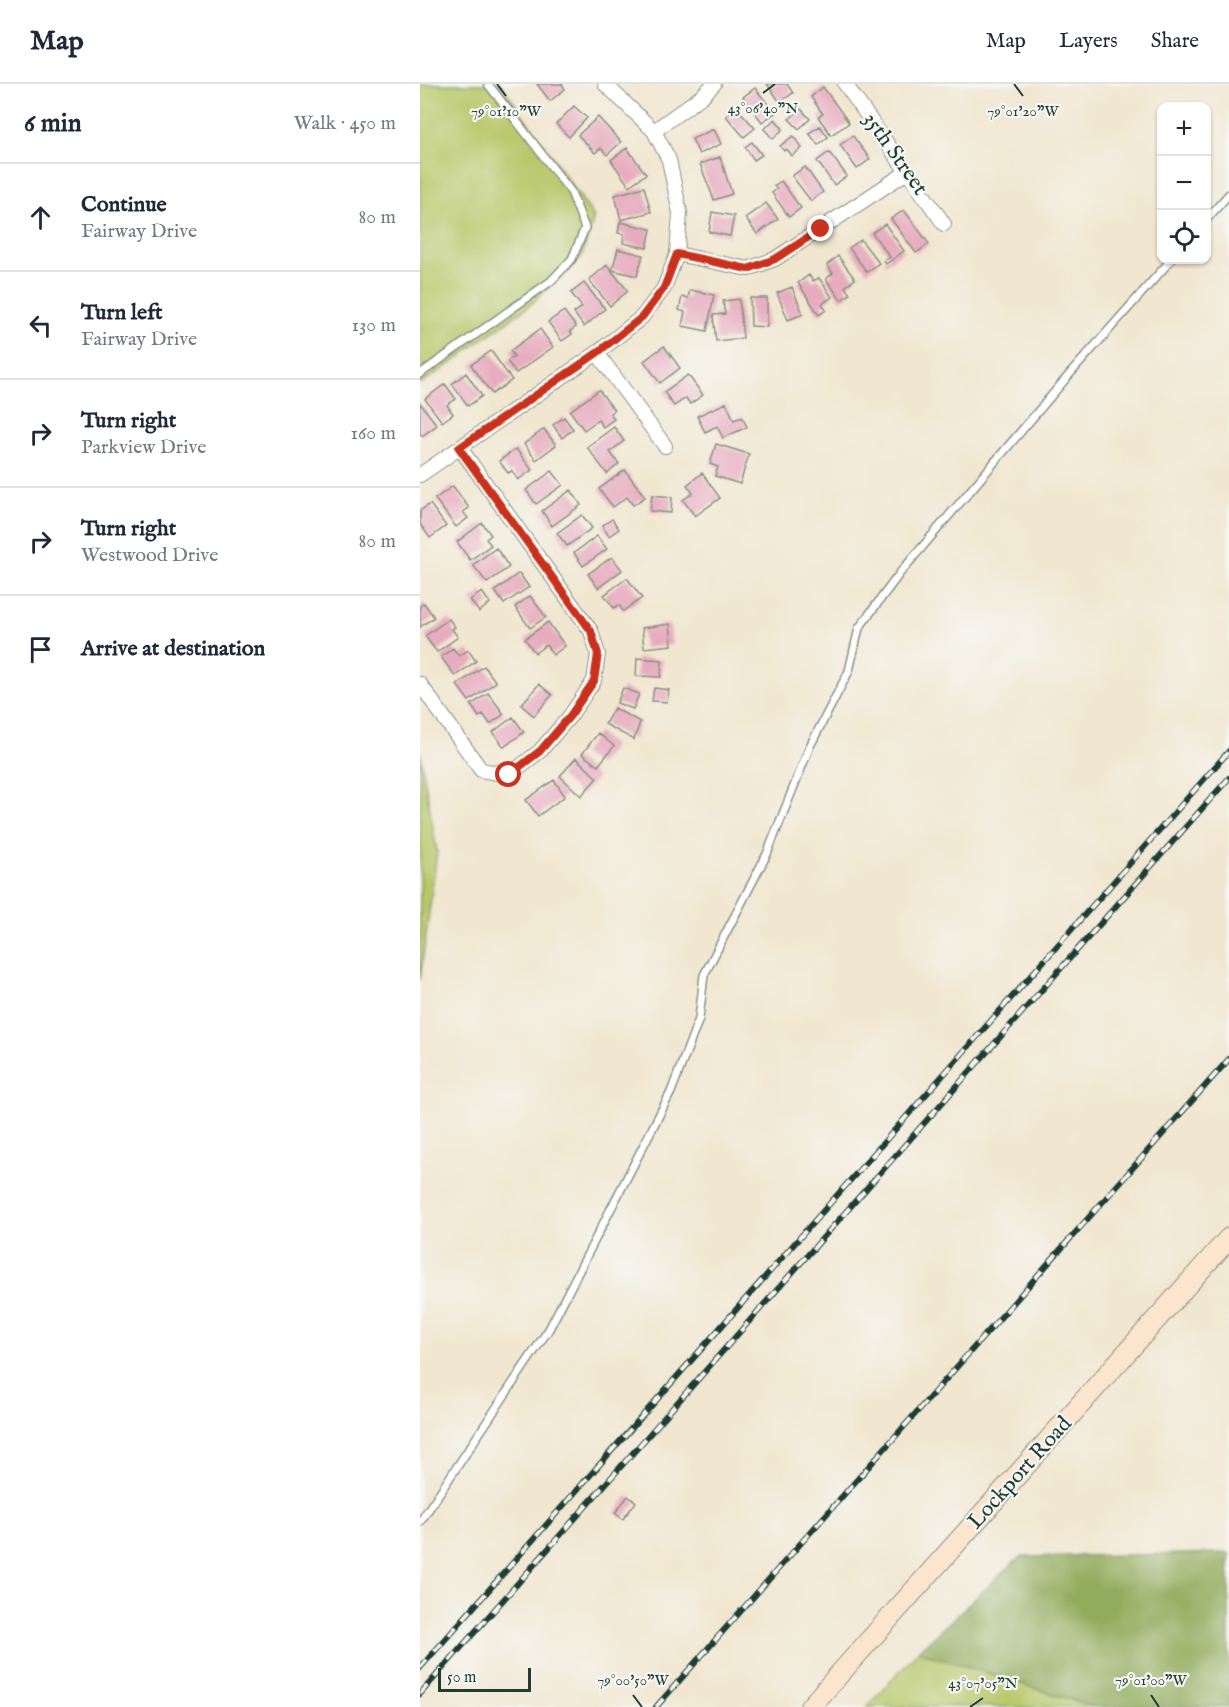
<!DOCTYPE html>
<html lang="en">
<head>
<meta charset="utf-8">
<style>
	body { margin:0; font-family:"IM FELL English",serif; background:#f2f2f3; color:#1f2937 }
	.controls { position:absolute; right:18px; top:18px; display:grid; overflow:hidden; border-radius:12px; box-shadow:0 2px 4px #0004 }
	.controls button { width:54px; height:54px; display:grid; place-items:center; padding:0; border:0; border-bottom:2px solid #e0e1e3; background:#fff; color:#1f2937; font:30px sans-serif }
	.scale { position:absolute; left:18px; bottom:15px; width:93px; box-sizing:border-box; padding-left:6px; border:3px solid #1f3d34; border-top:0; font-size:16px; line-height:21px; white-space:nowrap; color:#1f3d34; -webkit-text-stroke:4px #f6f6f2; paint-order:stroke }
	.stop { position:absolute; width:18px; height:18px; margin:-14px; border:4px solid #c8321e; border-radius:50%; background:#fff }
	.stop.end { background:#c8321e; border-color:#fff; box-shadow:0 2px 6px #0008 }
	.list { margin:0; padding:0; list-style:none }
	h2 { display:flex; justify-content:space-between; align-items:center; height:78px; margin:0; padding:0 24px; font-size:26px }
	h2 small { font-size:20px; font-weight:400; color:#747a83 }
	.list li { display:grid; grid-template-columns:39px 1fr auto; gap:18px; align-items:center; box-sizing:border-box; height:108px; padding:0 24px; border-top:2px solid #e0e1e3 }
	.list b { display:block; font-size:22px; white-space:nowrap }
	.list p { margin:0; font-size:20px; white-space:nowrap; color:#747a83 }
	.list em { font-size:20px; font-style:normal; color:#747a83 }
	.icon { flex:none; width:33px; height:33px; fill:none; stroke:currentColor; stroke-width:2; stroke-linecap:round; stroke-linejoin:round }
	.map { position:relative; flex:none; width:809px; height:1623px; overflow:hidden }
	header { display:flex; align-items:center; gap:36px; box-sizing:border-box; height:84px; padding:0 30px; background:#fff; border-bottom:2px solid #e0e1e3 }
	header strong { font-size:28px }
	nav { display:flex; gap:33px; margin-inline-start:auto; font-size:21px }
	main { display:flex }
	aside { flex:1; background:#fff }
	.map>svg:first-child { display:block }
	.green { fill:#b8c769; stroke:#6c824e; stroke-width:1.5 }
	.forest { fill:#92ac5d; stroke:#587448; stroke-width:1.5 }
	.building { fill:#e7adbf }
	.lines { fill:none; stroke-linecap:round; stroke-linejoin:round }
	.lane-casing { stroke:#889282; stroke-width:10 }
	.street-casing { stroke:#889282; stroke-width:16 }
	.secondary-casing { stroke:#889282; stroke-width:22 }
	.lane { stroke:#fff; stroke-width:7 }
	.street { stroke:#fff; stroke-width:14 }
	.secondary { stroke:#fce5cf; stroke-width:20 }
	.rail-casing { stroke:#1f3d34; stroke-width:6 }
	.rail { stroke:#f6f6f2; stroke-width:4; stroke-dasharray:11; stroke-linecap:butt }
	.route { stroke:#c8321e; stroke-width:8 }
	.ticks { fill:none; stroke:#1f3d34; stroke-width:2 }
	.labels { text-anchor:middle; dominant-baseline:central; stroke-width:4.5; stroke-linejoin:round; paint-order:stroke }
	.street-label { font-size:22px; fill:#1f3d34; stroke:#f6f6f2 }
	.ticks-label { font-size:15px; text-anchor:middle; fill:#1f3d34; stroke:#f6f6f2; stroke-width:4.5; stroke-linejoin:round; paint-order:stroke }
</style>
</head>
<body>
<header>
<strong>Map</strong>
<nav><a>Map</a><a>Layers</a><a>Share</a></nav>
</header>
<main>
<aside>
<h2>6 min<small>Walk · 450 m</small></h2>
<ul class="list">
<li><svg class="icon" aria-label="ahead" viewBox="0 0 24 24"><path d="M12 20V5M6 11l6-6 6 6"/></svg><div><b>Continue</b><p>Fairway Drive</p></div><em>80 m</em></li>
<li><svg class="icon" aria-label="left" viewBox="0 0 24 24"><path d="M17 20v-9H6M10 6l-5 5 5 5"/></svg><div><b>Turn left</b><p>Fairway Drive</p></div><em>130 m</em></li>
<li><svg class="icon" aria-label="right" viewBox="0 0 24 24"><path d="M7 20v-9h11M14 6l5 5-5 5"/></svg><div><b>Turn right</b><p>Parkview Drive</p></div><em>160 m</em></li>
<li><svg class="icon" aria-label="right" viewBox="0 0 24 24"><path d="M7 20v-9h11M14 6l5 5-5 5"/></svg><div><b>Turn right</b><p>Westwood Drive</p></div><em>80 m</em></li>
<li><svg class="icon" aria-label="arrive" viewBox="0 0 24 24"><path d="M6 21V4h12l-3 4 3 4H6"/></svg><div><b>Arrive at destination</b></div></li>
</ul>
</aside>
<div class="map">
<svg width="809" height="1623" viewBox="0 0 809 1623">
	<rect width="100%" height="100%" fill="#f6f6f2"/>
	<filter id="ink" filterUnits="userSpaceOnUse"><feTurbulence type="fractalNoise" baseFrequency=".0167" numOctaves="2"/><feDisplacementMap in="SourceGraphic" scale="12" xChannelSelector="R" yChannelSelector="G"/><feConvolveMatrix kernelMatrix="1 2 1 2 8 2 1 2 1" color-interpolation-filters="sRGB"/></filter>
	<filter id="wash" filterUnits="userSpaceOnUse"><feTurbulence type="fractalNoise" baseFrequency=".008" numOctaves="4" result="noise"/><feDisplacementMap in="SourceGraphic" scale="24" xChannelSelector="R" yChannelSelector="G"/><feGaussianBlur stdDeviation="1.35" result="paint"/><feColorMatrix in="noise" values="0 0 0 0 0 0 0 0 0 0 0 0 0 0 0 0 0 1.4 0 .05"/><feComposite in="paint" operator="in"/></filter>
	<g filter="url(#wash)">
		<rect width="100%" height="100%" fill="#f1e6cf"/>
		<path class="green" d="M0 0H81L174 133 162 172 110 221 45 268 42 272 0 300Z
			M0 668 17 768 0 896Z
			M498 1567 674 1623H447Z"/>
		<path class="forest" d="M809 1469V1623H674L498 1567 600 1473Z"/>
		<g id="blocks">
			<path class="building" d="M117 0H142L145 5 130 17Z
				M347 0H367L373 9 360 18Z
				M403 3 429 39 411 51 398 33 403 30 391 13Z
				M335 4 355 29 342 38 323 13Z
				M154 22 167 34 149 53 136 40Z
				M316 23 335 44 324 53 306 32Z
				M381 25 390 35 379 45 369 35Z
				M178 33 201 58 187 71 181 64 175 69 158 51Z
				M355 35 363 45 353 55 344 45Z
				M400 42 408 53 398 61 389 49Z
				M294 45 301 60 279 70 272 55Z
				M373 52 382 64 372 72 367 65 364 67 360 62Z
				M433 52 450 75 437 85 420 61Z
				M332 58 342 71 334 76 325 63Z
				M207 64 226 90 209 102 191 76Z
				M409 68 427 92 414 101 397 77Z
				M300 73 312 110 294 116 280 80Z
				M385 83 403 108 391 117 372 92Z
				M361 97 381 124 369 133 352 109 357 105 354 102Z
				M224 103 231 128 201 136 195 111Z
				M346 119 358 135 337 150 325 134Z
				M484 126 509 160 496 169 471 135Z
				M292 128 314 132 310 152 289 148Z
				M200 138 231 145 227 164 203 159 204 150 198 149Z
				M465 140 484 167 466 180 464 177 470 173 452 149Z
				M441 156 459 179 447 188 429 164Z
				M198 165 223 171 217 192 192 186Z
				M418 172 435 195 425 203 430 210 421 216 406 195 413 189 407 181Z
				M187 181 208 207 190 222 169 196Z
				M389 191 393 197 399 194 412 213 402 220 406 226 399 231 378 199Z
				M164 199 185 225 164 243 154 229 162 223 151 209Z
				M372 203 383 230 368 236 357 209Z
				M270 206 294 211 287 247 262 242 265 228 259 226 262 213 268 214Z
				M330 214H347V243L331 242Z
				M319 215 323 254 296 257 293 231 305 230 303 217Z
				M144 227 156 243 150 247 152 250 142 257 128 238Z
				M120 245 133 263 96 289 87 277 94 272 90 267Z
				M244 262 260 284 240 299 224 277Z
				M71 267 92 296 72 310 51 281Z
				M46 289 62 312 48 322 32 300Z
				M268 291 283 311 270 320 266 314 254 322 244 308Z
				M25 300 36 315 27 321 33 330 22 338 5 315Z
				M179 306 194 326 190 329 194 335 183 343 178 336 164 346 150 327Z
				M0 319 17 341 2 352 0 349Z
				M306 319 314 336 322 333 327 343 303 354 297 342 285 348 277 332Z
				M144 333 153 345 142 354 133 341Z
				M194 343 204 357 190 368 199 380 187 390 167 363Z
				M124 345 136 361 116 376 104 360Z
				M296 360 329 370 320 400 295 392 298 383 290 380Z
				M96 365 112 386 98 396 92 387 88 389 79 377Z
				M205 386 225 413 213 421 207 413 193 423 179 405Z
				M132 387 143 401 116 420 106 406Z
				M282 389 300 414 275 432 263 416 273 409 267 401Z
				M33 402 49 424 43 428 48 434 36 443 15 415Z
				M151 406 161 421 132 442 122 427Z
				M232 411 252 413 251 429 230 427Z
				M10 420 26 442 10 454 0 440V427Z
				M162 431 172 444 147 462 137 449Z
				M192 435 199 445 189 452 182 442Z
				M62 439 71 451 66 455 71 461 50 476 37 458Z
				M177 452 187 465 163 482 154 469Z
				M76 464 89 483 67 499 53 481Z
				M192 473 202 486 178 504 168 490Z
				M99 489 109 503 84 520 75 507Z
				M207 494 222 514 203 527 199 521 194 524 184 511Z
				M62 508 70 519 59 528 50 516Z
				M110 512 126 533 110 544 95 523Z
				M4 519 14 533 0 543V522Z
				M29 535 35 543 32 545 38 553 17 568 5 552Z
				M128 538 145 562 133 571 126 561 115 569 105 555Z
				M250 540 252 561 224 564 222 544Z
				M33 564 39 572 48 566 56 577 35 592 21 573Z
				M217 574 242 576 241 593 216 592Z
				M64 582 76 598 49 617 37 601Z
				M119 600 132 611 114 632 101 621Z
				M203 604 219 610 213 625 197 619Z
				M234 604 249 606 247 618 232 617Z
				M68 609 84 630 70 640 63 630 59 633 51 621Z
				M194 624 220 638 214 656 185 640Z
				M93 633 104 648 84 663 73 648Z
				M178 649 194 662 178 682 162 670Z
				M156 674 177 694 161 712 140 692Z
				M134 696 145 712 118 732 106 716Z
				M208 1412 216 1418 203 1435 195 1429Z"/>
		</g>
	</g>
	<g filter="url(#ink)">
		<use href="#blocks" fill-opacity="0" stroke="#889282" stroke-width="1.5"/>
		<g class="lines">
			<g class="lane-casing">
				<path id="lane" d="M786 136 809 110
					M0 290 131 197 152 175 165 144 151 108 68 0
					M0 1438 129 1245 251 1008 279 935 284 891 347 770 390 662 429 587 439 544 480 489 649 291 751 176"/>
			</g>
			<g class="street-casing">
				<path id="street" d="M425 0 524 140
					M234 47 282 12 294 0
					M257 170 328 185 355 175 487 88
					M177 269 245 362
					M0 391 177 269 222 233 244 204 257 170 260 129 249 76 234 47 185 0
					M0 600 61 686 89 691 120 667 150 632 174 597 178 570 171 547 40 364"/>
			</g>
			<g class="secondary-casing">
				<path id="secondary" d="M390 1623 809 1154"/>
			</g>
			<use href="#lane" class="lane"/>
			<use href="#street" class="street"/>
			<use href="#secondary" class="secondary"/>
			<g class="rail-casing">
				<path id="rail" d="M0 1584 809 667
					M0 1610 809 694
					M236 1623 809 975"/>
			</g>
			<use href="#rail" class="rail"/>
		</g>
	</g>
	<g class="lines" filter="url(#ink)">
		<path class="route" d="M89 691 120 667 150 632 174 597 178 570 171 547 39 364 177 269 222 233 244 204 257 170 328 185 355 175 401 145"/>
	</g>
	<path class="ticks" d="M77 0 86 12M594 0 603 12M343 9 355 0M213 1611 222 1623M731 1611 739 1623M550 1623 563 1614"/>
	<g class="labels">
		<g class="street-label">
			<text transform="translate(475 70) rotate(55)">35th Street</text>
			<text transform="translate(600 1389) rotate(-48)">Lockport Road</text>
		</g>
	</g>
	<g class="ticks-label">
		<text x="343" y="29">43°06'40"N</text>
		<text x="86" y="32">79°01'10"W</text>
		<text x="603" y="32">79°01'20"W</text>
		<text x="213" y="1601">79°00'50"W</text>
		<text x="731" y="1601">79°01'00"W</text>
		<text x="563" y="1604">43°07'05"N</text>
	</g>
</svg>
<div class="controls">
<button>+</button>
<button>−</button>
<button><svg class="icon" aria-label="locate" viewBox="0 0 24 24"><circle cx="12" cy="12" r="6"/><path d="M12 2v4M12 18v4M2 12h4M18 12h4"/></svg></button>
</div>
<div class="scale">50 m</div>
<div class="stop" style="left:89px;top:691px"></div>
<div class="stop end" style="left:401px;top:145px"></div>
</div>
</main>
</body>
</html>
